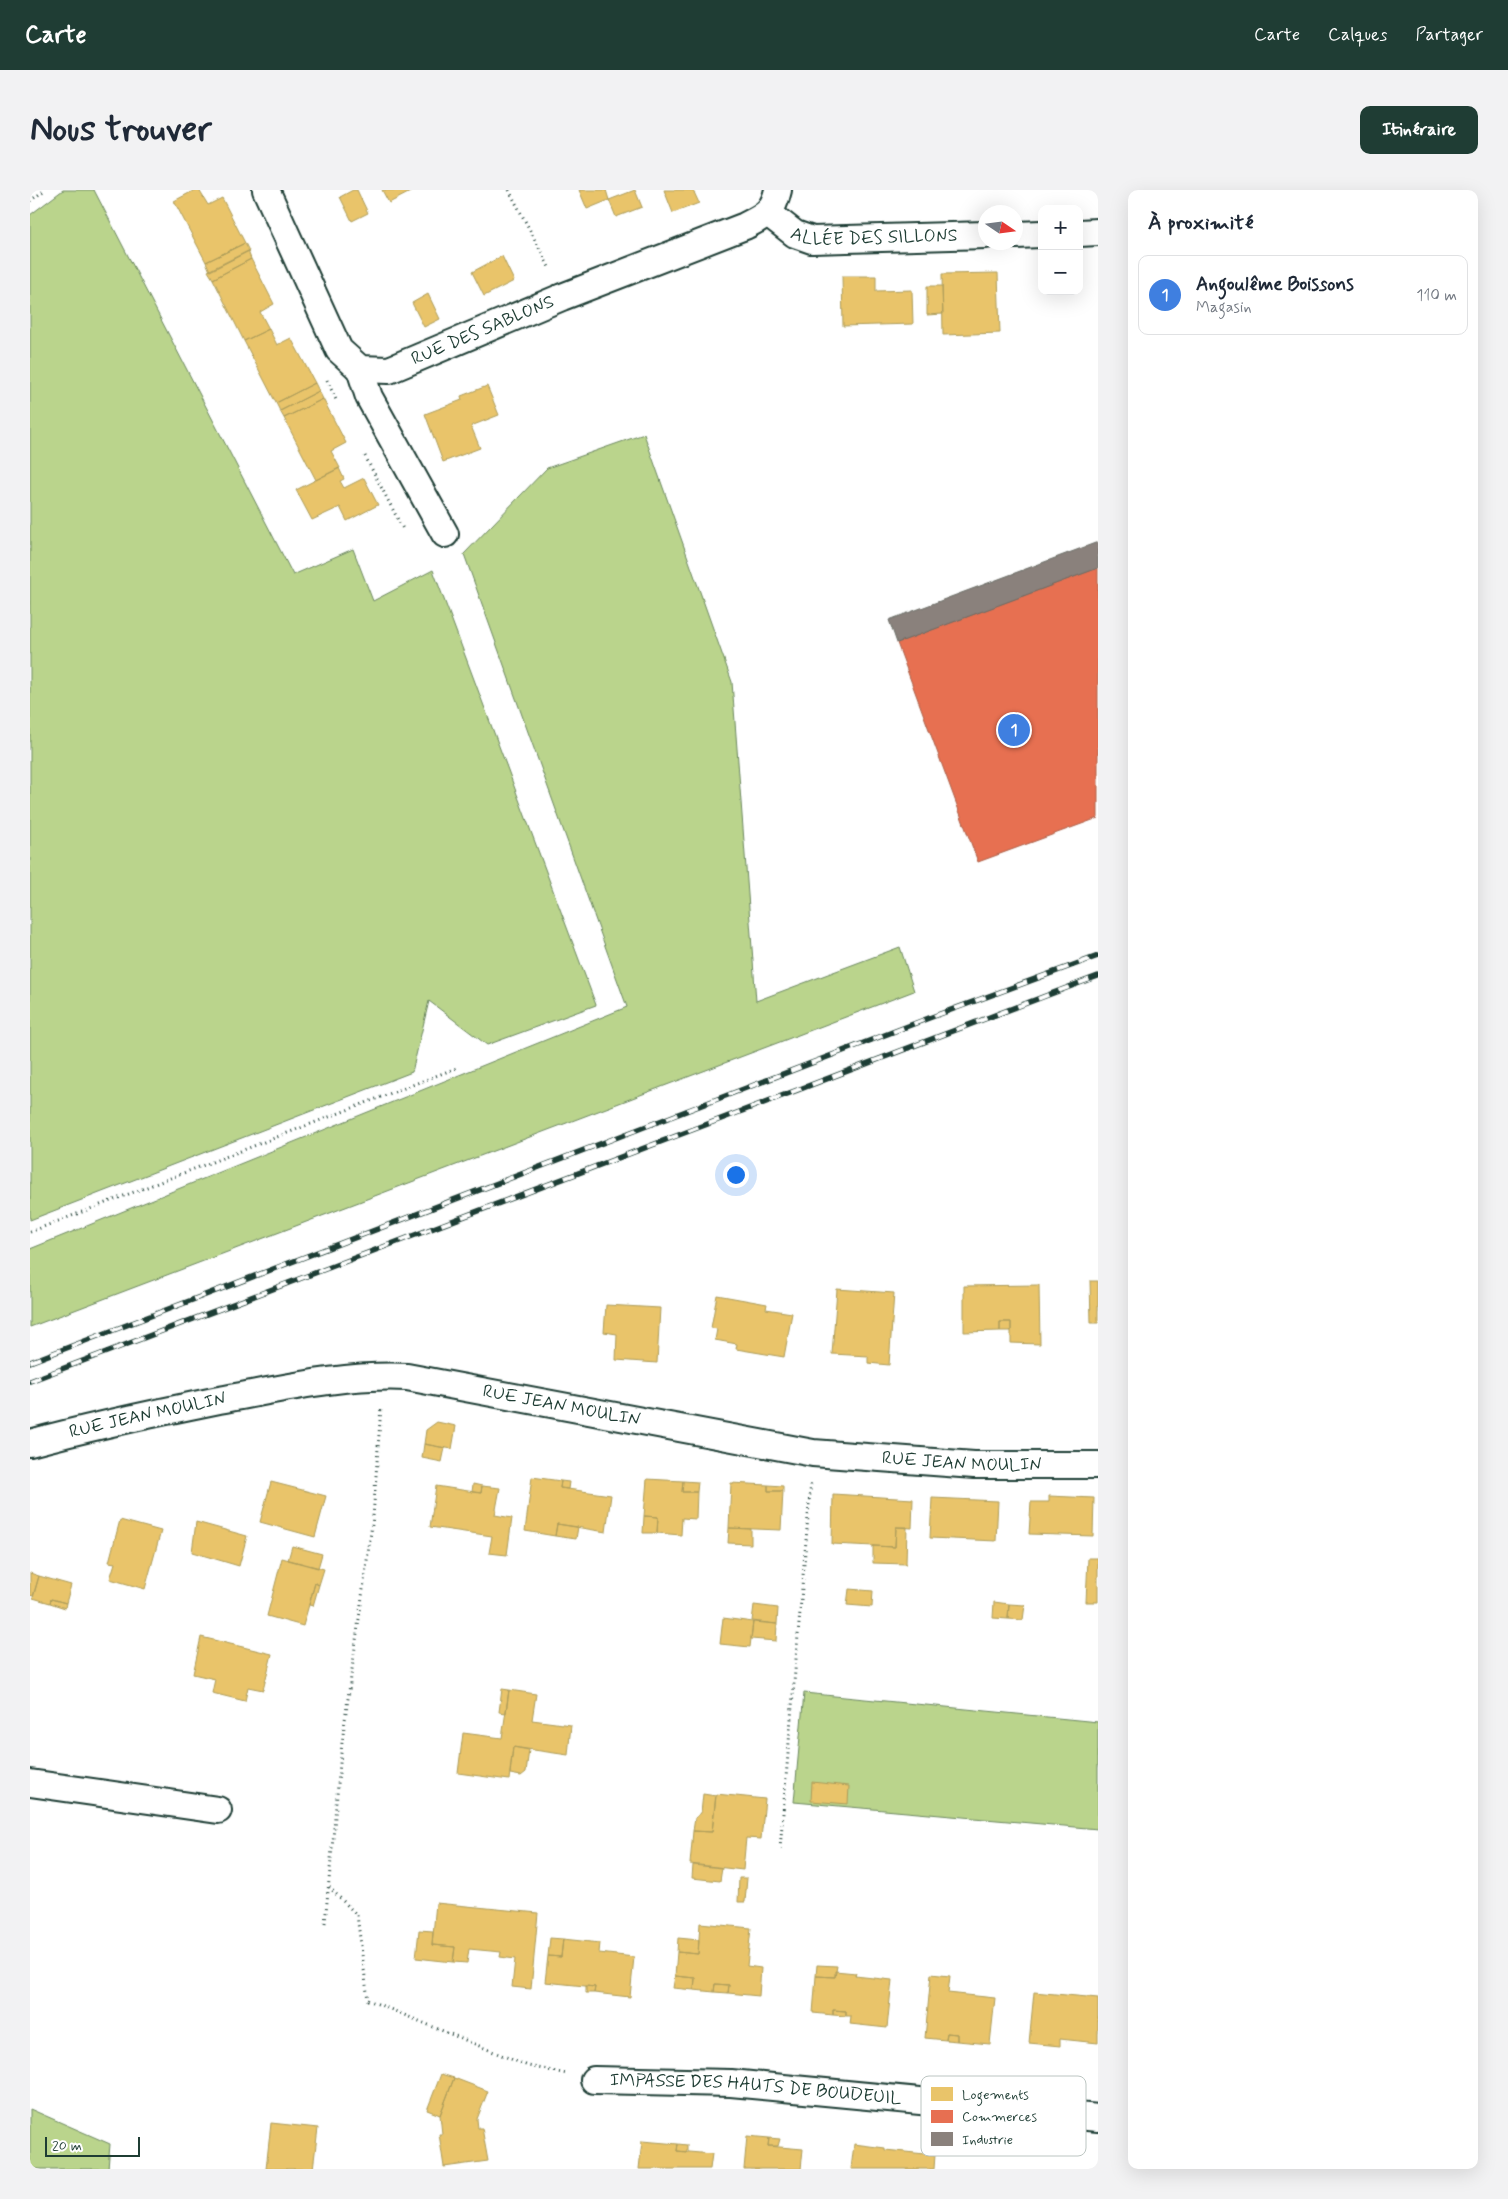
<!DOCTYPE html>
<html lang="fr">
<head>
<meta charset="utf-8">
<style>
	body { margin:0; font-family:Mynerve,sans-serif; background:#f2f2f3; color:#1f2937 }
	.controls { position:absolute; right:15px; top:15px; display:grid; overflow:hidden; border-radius:10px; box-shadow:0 5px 20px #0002 }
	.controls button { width:45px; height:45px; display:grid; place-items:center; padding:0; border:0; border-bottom:1px solid #e0e1e3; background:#fff; color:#1f2937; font:25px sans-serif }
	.compass { position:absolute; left:948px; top:15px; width:45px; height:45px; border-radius:50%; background:#fff; box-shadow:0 5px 20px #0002; rotate:103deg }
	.scale { position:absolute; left:15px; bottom:12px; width:95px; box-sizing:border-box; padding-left:5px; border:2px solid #1f3d34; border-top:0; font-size:14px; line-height:18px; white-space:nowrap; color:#1f3d34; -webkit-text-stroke:4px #fff; paint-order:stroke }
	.you { position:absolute; left:705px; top:984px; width:18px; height:18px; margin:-12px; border:4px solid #fff; border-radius:50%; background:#1a73e8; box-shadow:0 0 0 8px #1a73e833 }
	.badge { display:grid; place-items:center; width:32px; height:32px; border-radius:50%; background:#1f3d34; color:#fff; font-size:16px; font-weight:700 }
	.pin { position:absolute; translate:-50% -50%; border:2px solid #fff; box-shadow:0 1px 5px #0006 }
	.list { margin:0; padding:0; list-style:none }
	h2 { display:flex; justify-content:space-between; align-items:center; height:65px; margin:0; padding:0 20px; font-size:21px }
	h2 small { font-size:16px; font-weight:400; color:#747a83 }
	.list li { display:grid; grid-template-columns:32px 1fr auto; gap:15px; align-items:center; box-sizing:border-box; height:80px; margin:0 10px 10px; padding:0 10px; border:1px solid #e0e1e3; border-radius:10px }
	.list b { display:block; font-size:19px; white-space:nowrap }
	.list p { margin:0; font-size:16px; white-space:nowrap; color:#747a83 }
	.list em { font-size:16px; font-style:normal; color:#747a83 }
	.map { position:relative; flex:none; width:1068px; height:1979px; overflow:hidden; border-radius:10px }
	header { display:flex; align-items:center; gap:30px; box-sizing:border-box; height:70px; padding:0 25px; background:#1f3d34; color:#fff }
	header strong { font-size:24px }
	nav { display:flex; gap:28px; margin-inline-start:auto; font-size:18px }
	.intro { display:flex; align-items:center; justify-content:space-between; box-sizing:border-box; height:120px; padding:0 30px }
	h1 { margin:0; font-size:35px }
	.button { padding:12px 22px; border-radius:10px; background:#1f3d34; color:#fff; font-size:18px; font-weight:700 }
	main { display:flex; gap:30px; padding:0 30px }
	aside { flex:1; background:#fff; border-radius:10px; box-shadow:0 5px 20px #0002 }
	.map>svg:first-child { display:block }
	.green { fill:#bad48c; stroke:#6c8860 }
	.homes { fill:#e9c46a; stroke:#ac9c5a }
	.shops { fill:#e76f51; stroke:#ab6048 }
	.industry { fill:#8a817c; stroke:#6a6d66 }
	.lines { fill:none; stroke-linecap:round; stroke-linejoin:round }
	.street-casing { stroke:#1f3d34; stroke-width:30 }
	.path { stroke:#1f3d34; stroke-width:3; stroke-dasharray:1 4; stroke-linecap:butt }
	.street { stroke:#fff; stroke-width:26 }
	.rail-casing { stroke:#1f3d34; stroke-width:5.5 }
	.rail { stroke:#fff; stroke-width:4; stroke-dasharray:11; stroke-linecap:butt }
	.labels { text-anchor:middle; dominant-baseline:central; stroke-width:5; stroke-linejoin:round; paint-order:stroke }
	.street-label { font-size:18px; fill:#1f3d34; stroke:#fff }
	.key { fill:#fff; stroke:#bcc5c2; stroke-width:1 }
	.key-label { font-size:14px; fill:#1f3d34 }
</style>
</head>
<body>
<header>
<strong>Carte</strong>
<nav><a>Carte</a><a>Calques</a><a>Partager</a></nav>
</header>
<div class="intro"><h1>Nous trouver</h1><a class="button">Itinéraire</a></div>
<main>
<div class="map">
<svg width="1068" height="1979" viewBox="0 0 1068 1979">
	<rect width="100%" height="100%" fill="#fff"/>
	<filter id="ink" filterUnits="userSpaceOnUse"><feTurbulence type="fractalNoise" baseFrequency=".02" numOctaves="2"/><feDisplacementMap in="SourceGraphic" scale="10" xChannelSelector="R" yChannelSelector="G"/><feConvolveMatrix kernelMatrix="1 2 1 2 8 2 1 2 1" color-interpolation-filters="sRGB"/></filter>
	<g filter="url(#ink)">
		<path class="green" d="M33 0H64L263 385 323 359 343 411 403 380 566 815 457 855 399 811 382 882 0 1030V25Z
			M614 244 702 492 726 811 870 757 884 801 0 1137V1059L597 817 434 364 517 278Z
			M774 1503 1068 1532V1639L764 1612Z
			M0 1919 80 1954 78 1979H0Z"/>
		<path class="homes" d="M165 0H169L178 15 192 8 215 53 176 72 144 11Z
			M323 0H327L338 23 322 31 310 7Z
			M352 0H384L359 13Z
			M549 0H576L579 10 557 19Z
			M605 0 612 17 586 27 579 10Z
			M634 0H663L669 13 643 23Z
			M215 53 219 61 180 81 176 72Z
			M218 61 221 69 183 89 178 81Z
			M472 66 484 91 454 106 442 82Z
			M221 69 244 114 230 122 239 139 214 151 183 89Z
			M968 83 970 143 913 145 912 84Z
			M812 86H846V101L882 100 883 134 813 136Z
			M897 96H912L913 124 897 125Z
			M398 104 410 129 394 137 382 113Z
			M239 139 247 155 261 148 285 193 246 213 214 151Z
			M285 193 289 201 250 221 246 213Z
			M457 196 469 225 441 236 450 258 413 272 395 224 432 210 431 206Z
			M289 201 293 209 254 228 250 221Z
			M293 209 316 253 301 261 310 278 286 290 254 228Z
			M309 278 314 289 310 291 314 298 334 288 348 315 317 331 310 317 282 330 266 300Z
			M1060 1091H1068V1133H1061Z
			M1009 1095 1010 1154 981 1153V1132H970V1141L934 1142V1096Z
			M807 1099 864 1103 859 1175 838 1173V1166L802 1164Z
			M687 1105 737 1114 736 1119 762 1123 754 1167 706 1159 707 1154 685 1150 687 1139 681 1138Z
			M576 1115 630 1118 627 1173 586 1170 587 1144 574 1142Z
			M970 1132H981V1141H970Z
			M407 1232 426 1236 422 1259 394 1254 396 1240Z
			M394 1254 415 1258 412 1272 392 1268Z
			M502 1287 531 1291 530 1298 581 1305 576 1342 527 1334 525 1346 495 1341Z
			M617 1289 653 1291 652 1302H667L666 1329 652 1328 651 1345 627 1343 628 1327 614 1326Z
			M531 1291 539 1292 538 1299 530 1298Z
			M653 1291 668 1292 667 1302H652Z
			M241 1292 296 1306 285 1347 230 1332Z
			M701 1293 738 1295V1301H753L751 1340 699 1338Z
			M443 1294 452 1296 451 1303 442 1302Z
			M738 1295 753 1296V1301H738Z
			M406 1296 451 1303 452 1296 470 1298 465 1325 482 1328 477 1365 459 1363 462 1346 400 1337Z
			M803 1304 883 1309 882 1338 866 1337 865 1357 802 1354Z
			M1019 1306 1064 1308 1063 1346 999 1344 1001 1312H1019Z
			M902 1308 968 1311 966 1351 900 1348Z
			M614 1326 628 1327 627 1343H613Z
			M90 1330 131 1341 115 1399 80 1389 85 1373 79 1372Z
			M166 1332 217 1346 209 1376 162 1362Z
			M527 1334 548 1337 546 1349 525 1346Z
			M866 1337H877L876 1374 843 1373V1356L865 1357Z
			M699 1338 721 1339V1354L698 1353Z
			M262 1356 292 1364 288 1378 258 1370Z
			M252 1368 294 1379 289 1395 285 1393 273 1436 237 1426Z
			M1058 1368H1068V1412H1056Z
			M0 1383 9 1386 3 1406 0 1405Z
			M9 1386 41 1395 36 1413 21 1409 20 1413 3 1408Z
			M285 1393 289 1395 283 1416 279 1415Z
			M819 1399 843 1401 842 1417 817 1415Z
			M21 1409 36 1413 35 1418 20 1413Z
			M964 1412 979 1414 978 1429 963 1428Z
			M979 1414 995 1415 993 1430 978 1429Z
			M724 1415 748 1418 747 1434 722 1431Z
			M693 1428 723 1432 720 1457 690 1454Z
			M723 1432 747 1434 746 1451 721 1449Z
			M171 1447 242 1464 233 1500 218 1497 215 1511 182 1503 185 1489 163 1484Z
			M472 1499 479 1500 476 1523 469 1522Z
			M479 1500 506 1504 502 1530 541 1535 538 1565 483 1557 479 1590 428 1583 433 1543 472 1548Z
			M483 1557 499 1560 496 1582 491 1586 480 1584Z
			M782 1592 819 1596 818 1614 781 1611Z
			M673 1604 686 1606 682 1642 663 1641 665 1628 671 1623Z
			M686 1604 735 1609 731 1649 716 1648 713 1680 660 1674 663 1641 682 1642Z
			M663 1675 692 1678 690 1691 662 1688Z
			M709 1688H717L715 1712H708Z
			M406 1713 508 1723 501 1799 482 1797 485 1769 470 1767 471 1762 439 1759 437 1773 423 1772 425 1757 402 1755Z
			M670 1733 721 1738 717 1776 731 1778 729 1806 698 1803 699 1795 685 1794 684 1802 664 1800 665 1788 645 1786 647 1762 668 1764Z
			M389 1740 403 1741 402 1755 425 1757 423 1772 386 1768Z
			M520 1748 533 1749 531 1767 518 1766Z
			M648 1748 669 1750 668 1764 647 1762Z
			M533 1749 570 1753 569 1763 604 1767 600 1807 564 1803 565 1797 515 1792 518 1766 531 1767Z
			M787 1775 807 1776 805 1787 786 1786Z
			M805 1781 826 1783 825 1786 862 1790 857 1838 820 1834 821 1826H816V1821L803 1820V1825L783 1823 786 1786 805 1787Z
			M901 1784 920 1786 918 1803 965 1808 960 1854 927 1851V1844L917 1843 916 1850 895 1848Z
			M645 1786 665 1788 664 1800 643 1798Z
			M685 1794 699 1795 698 1803 684 1802Z
			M556 1796 565 1797 564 1803H556Z
			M1004 1802 1068 1808V1853L1030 1849V1856L999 1853Z
			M803 1820 816 1821V1826L803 1825Z
			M917 1843 927 1844V1851L916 1850Z
			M411 1884 424 1888 410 1925 397 1920Z
			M424 1888 458 1901 447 1929 448 1938H452L458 1971 414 1977 409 1944H412L410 1925Z
			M241 1933 288 1938 283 1979H236Z
			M717 1946 739 1948 738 1956 773 1959 771 1979H714Z
			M739 1948 750 1949 748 1956H738Z
			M612 1951 648 1954 647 1961 682 1964 680 1979H609Z
			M648 1954 657 1955V1962L647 1961Z
			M824 1954 855 1958V1960L905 1965 904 1979H821Z"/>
		<path class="shops" d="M1068 378V628L948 672 867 453Z"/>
		<path class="industry" d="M1068 352V378L867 453 859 430Z"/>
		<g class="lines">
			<g class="street-casing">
				<g id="street">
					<path id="s1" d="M236 0 309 160 330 179 359 180 532 107 715 36C734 26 743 23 748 0"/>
					<path id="s2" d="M738 23 765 44 782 50 956 45"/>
					<path d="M1049 43 1068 42"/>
					<path d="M986 45 1012 44"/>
					<path d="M330 179 339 207 415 344"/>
					<path id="s3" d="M0 1253C63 1236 125 1223 189 1210 251 1199 314 1184 377 1187L783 1263 944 1275H1068"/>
					<path d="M0 1593 188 1620"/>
					<path id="s4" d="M564 1890 701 1893 1068 1928"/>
				</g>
			</g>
			<path class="path" d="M479 0 520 79
				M0 11 15 0
				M297 190 307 212
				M335 266 374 341
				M0 1042 429 877
				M750 1659 781 1291
				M299 1697 327 1725 338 1810 498 1876 537 1884
				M295 1733 312 1552 343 1327 351 1217"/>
			<use href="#street" class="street"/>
			<g class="rail-casing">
				<path id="rail" d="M0 1172 899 828 1068 766
					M0 1191 1068 786"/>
			</g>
			<use href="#rail" class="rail"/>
		</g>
	</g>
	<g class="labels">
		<g class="street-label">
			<text stroke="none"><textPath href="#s2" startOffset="114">ALLÉE DES SILLONS</textPath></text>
			<text stroke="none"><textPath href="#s1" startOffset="335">RUE DES SABLONS</textPath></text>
			<text stroke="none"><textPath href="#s3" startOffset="541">RUE JEAN MOULIN</textPath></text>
			<text stroke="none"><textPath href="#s3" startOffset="121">RUE JEAN MOULIN</textPath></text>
			<text stroke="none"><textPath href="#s3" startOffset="946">RUE JEAN MOULIN</textPath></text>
			<text stroke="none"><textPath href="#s4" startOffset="162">IMPASSE DES HAUTS DE BOUDEUIL</textPath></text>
		</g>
	</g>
	<rect x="891" y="1886" width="165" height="80" rx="8" class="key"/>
	<rect x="901" y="1897" width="22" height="14" fill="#e9c46a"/>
	<rect x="901" y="1920" width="22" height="13" fill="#e76f51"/>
	<rect x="901" y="1942" width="22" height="14" fill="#8a817c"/>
	<g class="key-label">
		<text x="932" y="1909">Logements</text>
		<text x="932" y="1931">Commerces</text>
		<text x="932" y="1954">Industrie</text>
	</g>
</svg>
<div class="controls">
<button>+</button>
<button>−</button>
</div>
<svg class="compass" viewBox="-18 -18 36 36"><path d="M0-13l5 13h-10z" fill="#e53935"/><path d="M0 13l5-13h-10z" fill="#747a83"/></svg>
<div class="scale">20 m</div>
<div class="you"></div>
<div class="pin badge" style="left:984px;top:540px;background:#3f7fe0">1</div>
</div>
<aside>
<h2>À proximité<small></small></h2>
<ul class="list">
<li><span class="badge" style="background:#3f7fe0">1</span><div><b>Angoulême Boissons</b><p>Magasin</p></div><em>110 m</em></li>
</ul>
</aside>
</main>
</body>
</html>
